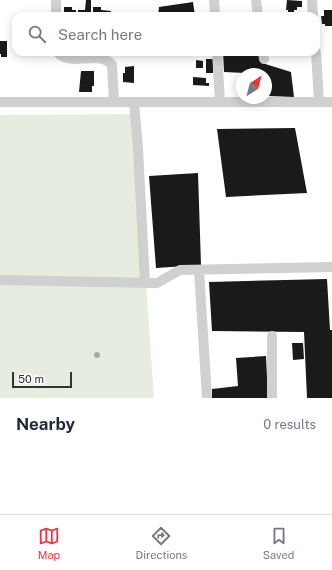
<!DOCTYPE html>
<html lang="en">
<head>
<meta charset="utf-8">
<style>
	body { margin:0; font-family:"Public Sans",sans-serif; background:#f6f6f7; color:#1f2937 }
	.compass { position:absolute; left:236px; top:68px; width:36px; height:36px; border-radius:50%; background:#fff; box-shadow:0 2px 10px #0003; rotate:36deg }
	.scale { position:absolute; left:12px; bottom:10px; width:60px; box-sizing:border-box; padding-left:4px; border:2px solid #333; border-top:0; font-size:11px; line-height:14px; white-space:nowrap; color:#333; -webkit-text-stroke:3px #fff; paint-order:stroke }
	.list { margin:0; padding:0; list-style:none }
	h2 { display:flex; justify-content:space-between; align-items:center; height:52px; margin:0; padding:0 16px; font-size:17px }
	h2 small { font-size:13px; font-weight:400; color:#747a83 }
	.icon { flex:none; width:22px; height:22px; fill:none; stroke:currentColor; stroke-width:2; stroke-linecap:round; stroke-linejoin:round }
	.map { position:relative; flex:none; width:332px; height:398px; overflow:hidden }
	.search { position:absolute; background:#fff; box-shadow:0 2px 10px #0003; left:12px; right:12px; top:12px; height:44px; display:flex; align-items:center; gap:10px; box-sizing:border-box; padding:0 14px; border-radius:12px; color:#747a83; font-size:15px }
	.sheet { height:116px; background:#fff }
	nav { display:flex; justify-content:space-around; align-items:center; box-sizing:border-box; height:56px; border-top:1px solid #e0e1e3; background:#fff; font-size:11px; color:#747a83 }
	nav a { display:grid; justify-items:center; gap:2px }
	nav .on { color:#e63946 }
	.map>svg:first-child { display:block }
	.green { fill:#e6ecdf }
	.building { fill:#1a1a1a }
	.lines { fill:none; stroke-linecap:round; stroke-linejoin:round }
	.minor { stroke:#d0d0d0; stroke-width:10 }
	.tree { fill:#a2b095 }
</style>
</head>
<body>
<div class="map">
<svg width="332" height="398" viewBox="0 0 332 398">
	<rect width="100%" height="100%" fill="#fff"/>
	<path class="green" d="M134 114 154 398H0V115Z"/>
	<path class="building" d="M86 0H91V16H78V10H85Z
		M287 0 302 1V7H297V10H294V12H288V10H286Z
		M193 2 195 16H158L159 7Z
		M64 7H72V10H76V16H62V13H64Z
		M93 7H101V10L111 11V16H93Z
		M324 10H332V26H325V24H322L321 16H324Z
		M121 13H134V16H121Z
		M0 41H7V57H1V54H0Z
		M223 52H261L262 63 291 72 294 97 269 96 266 91V74L224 72Z
		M206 59H213V73H206Z
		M196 60 203 61V68H196Z
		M134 66V83L123 82V73H125V67Z
		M81 71H94V86H92V92H79Z
		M193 77 206 78V83H209V86L193 85Z
		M295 128 307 193 226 197 217 129Z
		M198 173 201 265 156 268 149 176Z
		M327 279 330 330H332V398H307L304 332 212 331 209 282Z
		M292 343H303L304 359 293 360Z
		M266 356 268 398H212V389L238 386 236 358Z"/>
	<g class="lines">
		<path class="minor" d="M214 0 215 16
			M256 0 258 16
			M312 0 313 16
			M56 16V0
			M57 52C71 68 100 49 112 65L114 102
			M217 52 220 102
			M263 52 264 59
			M316 52 319 102
			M0 102H332
			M134 102 138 149 145 283
			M199 271 207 398
			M0 280 157 283 180 270 332 267
			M272 398V336"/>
	</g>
	<circle class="tree" cx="97" cy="355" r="3"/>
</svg>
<svg class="compass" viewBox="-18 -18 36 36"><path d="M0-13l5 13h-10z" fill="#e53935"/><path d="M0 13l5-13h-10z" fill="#747a83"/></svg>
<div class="scale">50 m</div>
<div class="search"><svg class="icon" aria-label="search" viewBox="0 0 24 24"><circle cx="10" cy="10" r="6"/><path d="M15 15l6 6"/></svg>Search here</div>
</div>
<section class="sheet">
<h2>Nearby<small>0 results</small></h2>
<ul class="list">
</ul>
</section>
<nav>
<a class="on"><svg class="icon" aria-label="map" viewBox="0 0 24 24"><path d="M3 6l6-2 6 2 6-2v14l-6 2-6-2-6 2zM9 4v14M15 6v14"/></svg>Map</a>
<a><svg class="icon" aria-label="directions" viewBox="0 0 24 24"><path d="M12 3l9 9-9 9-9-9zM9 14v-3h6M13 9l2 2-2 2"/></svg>Directions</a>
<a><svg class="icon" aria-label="saved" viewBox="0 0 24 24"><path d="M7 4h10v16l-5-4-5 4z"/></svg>Saved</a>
</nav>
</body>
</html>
